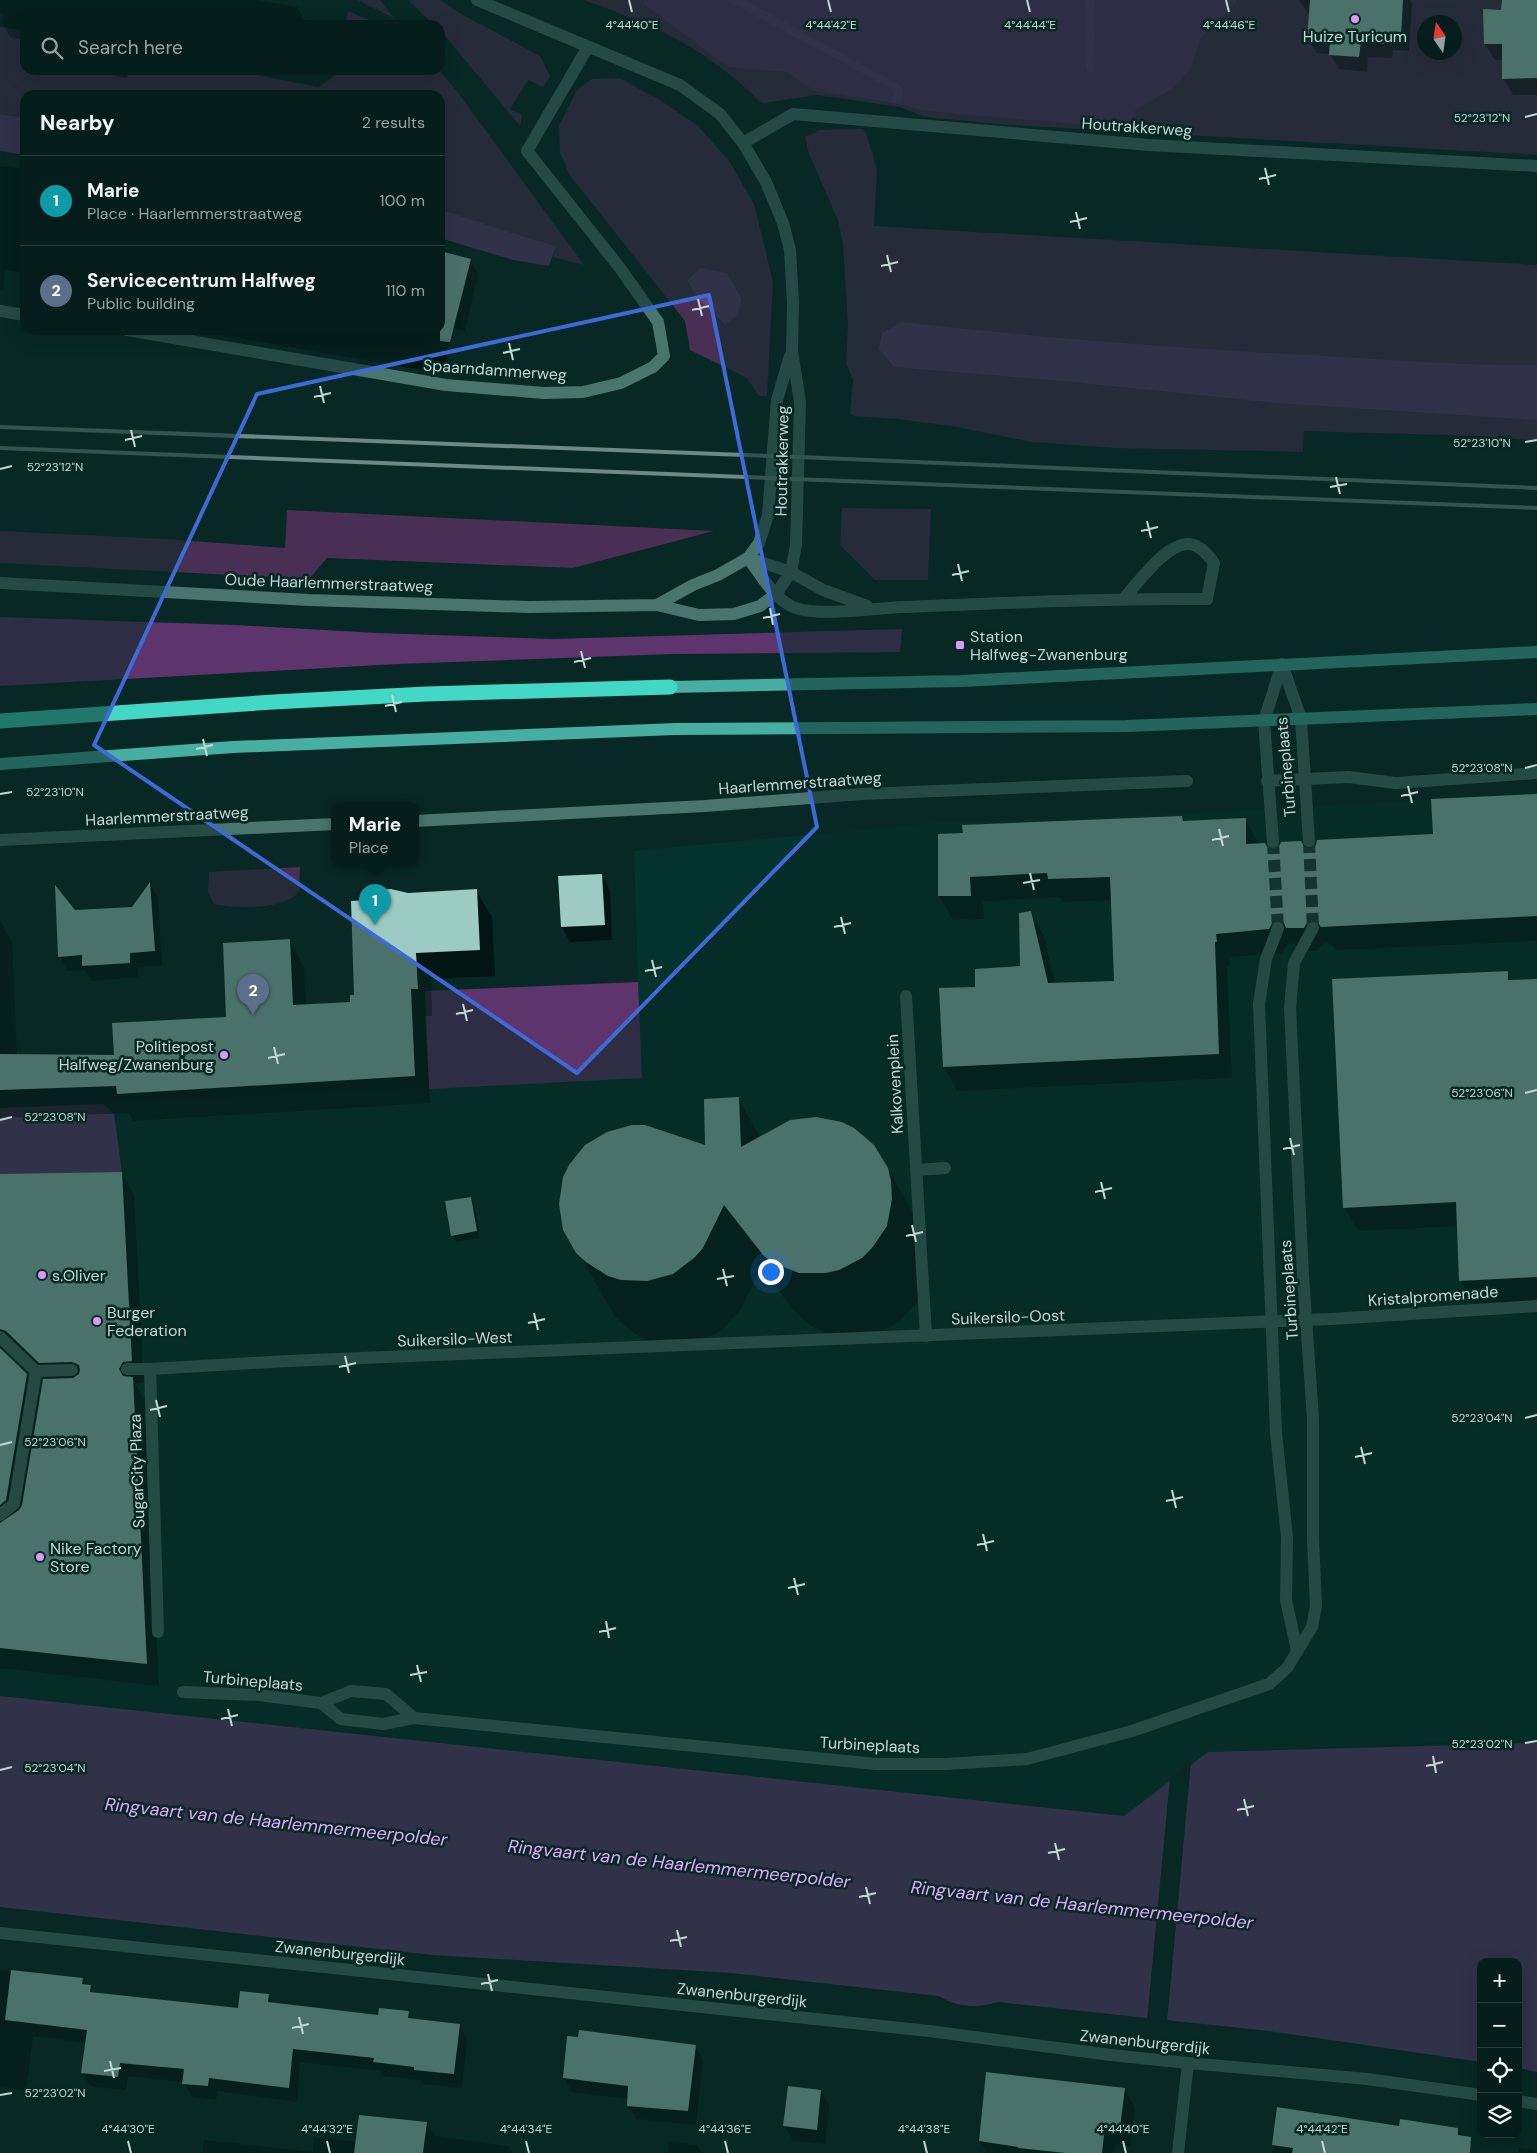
<!DOCTYPE html>
<html lang="en">
<head>
<meta charset="utf-8">
<style>
	body { margin:0; font-family:"DM Sans",sans-serif; background:#132b28; color:#f1f3f6 }
	.controls { position:absolute; right:15px; bottom:15px; display:grid; overflow:hidden; border-radius:10px; box-shadow:0 5px 20px #0002 }
	.controls button { width:45px; height:45px; display:grid; place-items:center; padding:0; border:0; border-bottom:1px solid #263c3a; background:#051e1b; color:#f1f3f6; font:25px sans-serif }
	.compass { position:absolute; left:1417px; top:15px; width:45px; height:45px; border-radius:50%; background:#051e1b; box-shadow:0 5px 20px #0002; rotate:347deg }
	.you { position:absolute; left:770px; top:1271px; width:18px; height:18px; margin:-12px; border:4px solid #fff; border-radius:50%; background:#1a73e8; box-shadow:0 0 0 8px #1a73e833 }
	.badge { display:grid; place-items:center; width:32px; height:32px; border-radius:50%; background:#dc99f4; color:#fff; font-size:16px; font-weight:700 }
	.pin { position:absolute; translate:-50% -41px; filter:drop-shadow(0 1px 2px #0008) }
	.pin::after { content:''; position:absolute; top:26px; width:18px; height:15px; background:inherit; clip-path:polygon(0 0,100% 0,50% 100%) }
	.popup { position:absolute; left:331px; top:802px; width:88px; height:65px; box-sizing:border-box; display:grid; place-content:center; border-radius:10px; background:#051e1b; filter:drop-shadow(0 1px 4px #0005); font-size:16px; white-space:nowrap; color:#97a2a3 }
	.popup b { font-size:19px; color:#f1f3f6 }
	.popup::after { content:''; position:absolute; left:50%; top:100%; margin-left:-10px; border:10px solid transparent; border-top-color:#051e1b }
	.list { margin:0; padding:0; list-style:none }
	h2 { display:flex; justify-content:space-between; align-items:center; height:65px; margin:0; padding:0 20px; font-size:21px }
	h2 small { font-size:16px; font-weight:400; color:#97a2a3 }
	.list li { display:grid; grid-template-columns:32px 1fr auto; gap:15px; align-items:center; box-sizing:border-box; height:90px; padding:0 20px; border-top:1px solid #263c3a }
	.list b { display:block; font-size:19px; white-space:nowrap }
	.list p { margin:0; font-size:16px; white-space:nowrap; color:#97a2a3 }
	.list em { font-size:16px; font-style:normal; color:#97a2a3 }
	.icon { flex:none; width:28px; height:28px; fill:none; stroke:currentColor; stroke-width:2; stroke-linecap:round; stroke-linejoin:round }
	.map { position:relative; flex:none; width:1537px; height:2153px; overflow:hidden }
	.search { position:absolute; background:#051e1b; box-shadow:0 5px 20px #0002; left:20px; top:20px; width:425px; height:55px; display:flex; align-items:center; gap:12px; box-sizing:border-box; padding:0 18px; border-radius:15px; color:#97a2a3; font-size:19px }
	.panel { position:absolute; background:#051e1b; box-shadow:0 5px 20px #0002; left:20px; top:90px; width:425px; height:245px; border-radius:15px }
	.map>svg:first-child { display:block }
	.built { fill:#06322d }
	.green { fill:#492f53; fill-rule:evenodd }
	.forest { fill:#5d346c }
	.water { fill:#653c74 }
	.pier { fill:#072824 }
	.shadow { fill:#0007; fill-rule:evenodd }
	.lines { fill:none; stroke-linecap:round; stroke-linejoin:round }
	.stream { stroke:#653c74; stroke-width:10 }
	.building { fill:#9dcac2 }
	.minor-tunnel { stroke:#23423e; stroke-width:12; stroke-dasharray:12 6; stroke-linecap:butt }
	.pedestrian { stroke:#4a746e; stroke-width:12 }
	.minor { stroke:#4a746e; stroke-width:12 }
	.tertiary { stroke:#4a746e; stroke-width:12 }
	.primary { stroke:#46afa2; stroke-width:12 }
	.motorway { stroke:#43d7c5; stroke-width:15 }
	.rail { stroke:#6e8985; stroke-width:4 }
	.marked { fill:none; stroke:#3e6ad7; stroke-width:4; stroke-linejoin:round }
	.ticks { fill:none; stroke:#c2d8d4; stroke-width:2 }
	.poi-dot { fill:#dc99f4; stroke:#072824; stroke-width:2 }
	.labels { text-anchor:middle; dominant-baseline:central; stroke-width:5; stroke-linejoin:round; paint-order:stroke }
	.poi-label { font-size:16px; fill:#c2d8d4; stroke:#072824; text-anchor:start }
	.street-label { font-size:16px; fill:#c2d8d4; stroke:#072824 }
	.water-label { font-size:18px; font-style:italic; fill:#e5a8fc; stroke:#072824 }
	.ticks-label { font-size:12px; text-anchor:middle; fill:#c2d8d4; stroke:#072824; stroke-width:5; stroke-linejoin:round; paint-order:stroke }
</style>
</head>
<body>
<div class="map">
<svg width="1537" height="2153" viewBox="0 0 1537 2153">
	<rect width="100%" height="100%" fill="#072824"/>
	<path class="built" d="M1537 793V1739L1208 1752 1124 1816 0 1696V1108L641 1078 634 851 943 822 1179 814Z"/>
	<path class="green" d="M357 0H380L394 18Z
		M408 0H440L463 15 540 56 550 76 543 87 528 80 510 109 522 115 520 126 440 30V25H434Z
		M584 0H1537V155L1011 125 925 117 900 107 817 95 764 103 759 101C707 48 653 25 584 0ZM1424 22H1454V52H1424Z
		M348 11 380 25H345Z
		M0 27 25 31V70H233L318 87 336 75 337 70H439L459 94 584 265 553 257 556 246 500 229 440 209V95H25V118L0 114Z
		M619 78 660 100 698 126 730 162 754 204 773 282 767 396H759L747 378 690 350 685 321 569 174 560 152 559 126 577 90 592 79ZM727 273 742 299 737 315Z
		M862 129 866 133 877 169 874 226 1537 265V441L1480 436 1304 431 1303 452 1116 448 1032 442 957 427 898 419 854 416 850 413 853 380 846 363 848 327 843 243 838 220 809 154 805 137 820 130Z
		M842 508 931 509 928 580H875L840 545Z
		M287 510 714 531 573 568 327 558 309 579 0 563V531L165 539 285 548Z
		M300 867 299 892C283 910 237 909 214 904L208 892 209 872Z"/>
	<path class="forest" d="M644 0H1236L1237 2 1201 38 1190 70 1172 89 1135 110 1138 127H1112L926 111 889 102 815 91 787 72 728 67 643 3Z
		M0 617 235 625 377 633 552 639 902 629 900 652 673 654 398 664 0 686Z
		M638 982 642 1078 429 1089 425 991Z"/>
	<path class="water" d="M726 0H745L877 73 898 83 903 90 900 104 892 102 894 93 890 88Z
		M0 114 25 118V155L0 151Z
		M440 209 500 229 556 246 549 266 513 260 440 238Z
		M700 268 727 273 742 299 738 315 725 324 704 306 687 281Z
		M902 322C1042 338 1184 349 1325 356 1396 360 1466 366 1537 365V420L1276 403 1063 381 894 367 879 349 882 333Z
		M103 1104 114 1114 122 1172 0 1179V1108Z
		M0 1696 1124 1816 1208 1752 1537 1743V2072L1518 2068V1962H1481V2062L1269 2031 998 2002C978 2008 957 2008 939 1996L731 1973 433 1955 0 1907Z"/>
	<path class="pier" d="M1191 1762 1167 2022 1147 2020 1170 1778Z"/>
	<path class="shadow" d="M0 0H257L297 7 305 21 304 25H67L56 23V25H25V40L10 37 2 23 4 14 0 13Z
		M1299 0H1410L1412 3 1409 51 1393 50 1392 58 1368 57 1367 72 1339 69 1330 54 1317 53 1308 39 1310 16Z
		M1502 0H1537V95H1513L1504 79 1503 60H1495L1485 44 1502 11Z
		M100 70H128L127 78 102 73Z
		M0 166 25 169V273L5 270 3 290 0 289Z
		M440 253 470 260 478 274 465 331 452 328 444 374 209 333 207 330H440Z
		M1537 795V941L1336 950 1332 945 1326 943 1322 945 1317 951 1301 952 1297 946 1291 943 1286 946 1282 953 1229 957 1230 966H1227L1232 1078 957 1091 944 1067 940 989 976 988 1021 967 1030 912 1044 936 1055 984 1115 982 1112 900 1063 902 1059 897 983 901 984 919 953 920 939 896V835L1182 817 1185 822 1245 820 1259 843 1273 851 1303 848 1309 850 1434 835Z
		M601 875 610 890 612 940 570 942 562 927 560 878Z
		M150 884 158 898 162 966 137 967 138 977 92 981 86 970 68 971 59 956 75 911 133 909Z
		M476 891 492 917 495 976 431 979 432 1016H425L430 1103 133 1121 129 1113 0 1118V921L12 942 17 1056H116L228 1018 289 940 304 967 306 1006 351 1003 408 895Z
		M1507 972 1512 981 1537 980V1301L1474 1304 1460 1280 1458 1226 1358 1231 1344 1207Z
		M738 1098 761 1138 842 1123 864 1137 881 1157 918 1221 928 1246 927 1277 917 1302 899 1322 876 1334 836 1337 812 1327 792 1309 762 1268 739 1312 721 1331 698 1342 672 1346 646 1340 635 1334 615 1317 565 1229 586 1146 596 1138 619 1129 644 1126 707 1146Z
		M122 1173 134 1195 144 1383 135 1384 145 1400 159 1686 0 1668V1176ZM10 1351 19 1352 48 1380 41 1400 26 1375 6 1355Z
		M471 1198 475 1205 480 1238 456 1242 452 1236Z
		M0 1970 82 1979 94 1994 239 2009 268 1995 273 2004 380 2016 408 2013 412 2019 459 2025 467 2039 462 2088 423 2084 421 2080 383 2076 380 2071 300 2062 297 2102 217 2091 216 2100 192 2097 184 2082 128 2076 126 2090 90 2086 82 2072 86 2043 33 2036 26 2091 0 2087Z
		M695 2046 703 2060 696 2125 636 2119 628 2105 629 2099 572 2092 564 2078Z
		M1124 2089 1135 2108 1130 2146 1115 2144 1114 2153H987L980 2141Z
		M821 2091 829 2106 825 2144 793 2141 785 2126Z
		M1278 2108 1400 2128 1458 2129 1467 2145 1466 2153H1272Z
		M426 2123 434 2136 508 2146 513 2153H203L204 2140 313 2152 314 2137 357 2142Z
		M669 2142 697 2145 701 2153H668Z
		M1519 2148 1537 2151V2153H1518Z"/>
	<g class="lines">
		<path class="stream" d="M1090 0 1091 68"/>
	</g>
	<path class="building" d="M1310 0H1403L1401 37 1385 36 1384 44 1361 42 1359 57 1329 55 1330 41 1307 39Z
		M1502 0H1537V78L1502 79V44H1484L1483 9 1501 10Z
		M440 251 471 259 450 342 440 341Z
		M1537 794V916L1321 927 1317 921 1312 920 1308 921 1304 928H1286L1284 923 1277 920 1273 922 1269 929 1216 934 1217 942H1215L1219 1054 943 1067 939 988 975 987V969L1020 966 1019 913 1031 911 1048 983 1114 981 1110 877 1048 879 1047 873 970 877 971 896H938V834L963 833 962 825 1182 816 1183 821 1246 818V844L1265 843 1267 847 1273 850 1278 848 1281 842 1301 841 1305 848 1310 849 1316 845 1317 840 1433 834 1431 799Z
		M602 874 605 925 561 927 558 876Z
		M150 882 155 951 130 953V963L82 966V955L58 957 55 885 75 910 132 907Z
		M391 889 408 893 477 889 480 950 416 953 418 989H411L415 1076 117 1094 116 1086 0 1090V1054L114 1055 112 1023 226 1017 223 943 290 939 293 1005 350 1002V995H354L351 901 366 900 377 890Z
		M1508 971V980L1537 979V1277L1459 1281 1456 1202 1343 1208 1332 979Z
		M739 1097 741 1147 790 1120 816 1117 842 1122 854 1128 874 1145 888 1168 891 1181 892 1199 887 1226 872 1248 862 1258 839 1270 826 1273H799L773 1263 763 1255 724 1205 703 1248 694 1258 673 1274 647 1281 621 1280 608 1276 586 1262 576 1253 563 1230 559 1204 563 1177 569 1165 585 1145 607 1132 632 1125H645L705 1145 704 1099Z
		M122 1172 132 1361 123 1362 119 1369 123 1376 133 1377 147 1664 0 1648V1523L19 1510 22 1505 43 1379 73 1378 79 1374 80 1370 79 1365 72 1362 39 1363 6 1331 0 1329V1174Z
		M471 1197 477 1231 451 1236 445 1201Z
		M0 1348 27 1374 6 1500 0 1505Z
		M11 1970 83 1978 82 1984 91 1985 90 1992 238 2008 240 1991 269 1994 268 2002 378 2015 379 2008 409 2011 408 2018 460 2024 454 2074 414 2070V2067L373 2062 374 2058 293 2049 289 2088 209 2078 208 2086 182 2084 184 2069 120 2063 118 2077 81 2073 87 2030 5 2020Z
		M579 2030 696 2045 688 2111 627 2106 628 2086 563 2078 567 2036 578 2037Z
		M986 2072 1125 2088 1120 2128 1105 2126 1102 2153H1066L1018 2148V2147L979 2141Z
		M788 2086 821 2090 817 2130 783 2126Z
		M1277 2107 1399 2126 1400 2119 1458 2128V2135L1471 2137 1470 2153H1292L1293 2148 1272 2145Z
		M359 2115 427 2122 423 2153H354Z"/>
	<g class="lines">
		<path class="minor-tunnel" d="M1309 841 1313 928
			M1273 842 1278 928"/>
		<path class="pedestrian" d="M906 996 926 1336
			M916 1170 945 1168
			M0 1337 36 1371 14 1504 0 1515
			M127 1369H150
			M36 1371 72 1370
			M158 1632 150 1369 288 1361 1331 1319 1537 1306"/>
		<path class="minor" d="M743 143 793 114 1149 145 1537 166
			M0 311 25 315
			M127 330 446 385 544 393 583 392 621 383 653 367 664 356 658 322 620 268 527 151 588 47
			M748 558C760 574 772 596 791 606 813 618 876 608 903 607 1005 603 1106 598 1207 599L1214 563C1208 555 1200 545 1189 544 1166 543 1139 582 1124 598
			M748 558 791 572 823 590 867 606
			M1282 664 1301 719 1309 841
			M1267 781 1348 777 1396 783 1537 773
			M415 821 705 806 862 794 1187 781
			M0 840 335 824
			M1273 842 1264 721 1282 664
			M1278 928 1266 959 1259 1004 1276 1433 1287 1537 1286 1600 1297 1651
			M183 1692 259 1695 321 1703 341 1719 383 1724 414 1718 876 1764H946L1027 1759 1132 1731 1269 1684 1287 1668 1312 1627 1316 1606 1313 1539V1419L1303 1275 1290 1008 1294 963 1313 928
			M321 1703 351 1691 386 1694 414 1718
			M0 1933 929 2031 1111 2055 1188 2063"/>
		<path class="tertiary" d="M0 583 309 600 529 607 657 605 699 615 734 614 760 606 776 594 791 572 796 545 800 402 792 351 793 303 790 250 783 223 766 182 743 143 720 114 680 85 477 0
			M657 605 693 585 718 575 748 558 759 543 768 515 777 400 790 356
			M1518 2101 1537 2104
			M1178 2153 1188 2063 1367 2079 1481 2095"/>
		<path class="primary" d="M670 687 961 681 1537 652
			M0 764 233 747 675 729 1127 726 1537 709"/>
		<path class="motorway" d="M0 721 273 702 426 694 670 687"/>
		<path class="rail" d="M0 427 798 457 1537 488
			M0 448 1537 508"/>
	</g>
	<path d="M0 0H1537V2153H0ZM709 295 817 827 577 1073 94 745 257 394Z" fill="#072824" fill-opacity=".55" fill-rule="evenodd"/>
	<path class="marked" d="M709 295 817 827 577 1073 94 745 257 394Z"/>
	<path class="ticks" d="M629 0 632 12M828 0 831 12M1027 0 1030 12M1226 0 1229 12M1525 117 1537 114M1265 168 1269 185M1259 179 1276 175M1076 212 1080 229M1070 222 1087 218M887 255 891 272M881 266 898 262M698 299 702 316M692 310 709 306M509 343 513 360M503 353 520 349M320 386 324 403M314 397 331 393M131 430 135 447M125 440 142 436M1525 442 1537 440M0 469 12 466M1336 477 1340 494M1330 487 1347 484M1147 521 1151 538M1141 531 1158 527M958 564 962 581M952 575 969 571M770 608 773 625M763 618 780 614M581 651 585 668M574 662 591 658M392 695 396 712M385 706 402 702M203 739 207 756M196 749 213 745M1525 768 1537 765M1408 786 1412 803M0 794 12 792M1401 796 1418 792M1219 829 1223 846M1212 840 1229 836M1030 873 1034 890M1023 883 1040 880M841 917 845 934M834 927 851 923M652 960 656 977M645 971 662 967M463 1004 467 1021M456 1014 473 1010M274 1047 278 1064M268 1058 285 1054M1525 1093 1537 1090M0 1120 12 1117M1290 1138 1294 1155M1283 1149 1300 1145M1101 1182 1105 1199M1095 1192 1112 1188M912 1225 916 1242M906 1236 923 1232M723 1269 727 1286M717 1279 734 1276M534 1313 538 1330M528 1323 545 1319M345 1356 349 1373M339 1367 356 1363M156 1400 160 1417M150 1410 167 1406M1525 1418 1537 1415M0 1445 12 1442M1361 1447 1365 1464M1355 1457 1372 1453M1172 1490 1176 1508M1166 1501 1183 1497M983 1534 987 1551M977 1545 994 1541M794 1578 798 1595M788 1588 805 1584M606 1621 609 1638M599 1632 616 1628M417 1665 421 1682M410 1675 427 1672M228 1709 232 1726M221 1719 238 1715M1525 1743 1537 1741M1433 1756 1436 1773M1426 1766 1443 1762M0 1770 12 1767M1244 1799 1248 1816M1237 1810 1254 1806M1055 1843 1059 1860M1048 1853 1065 1849M866 1887 870 1904M859 1897 876 1893M677 1930 681 1947M670 1941 687 1937M488 1974 492 1991M481 1984 498 1980M299 2017 303 2034M292 2028 309 2024M110 2061 114 2078M104 2071 121 2068M0 2095 12 2093M128 2141 131 2153M327 2141 330 2153M526 2141 529 2153M725 2141 728 2153M924 2141 927 2153M1123 2141 1126 2153M1322 2141 1325 2153"/>
	<g class="poi-dot">
		<circle cx="1355" cy="19" r="5"/>
		<rect x="955" y="640" width="10" height="10" rx="2.5"/>
		<circle cx="224" cy="1055" r="5"/>
		<circle cx="42" cy="1275" r="5"/>
		<circle cx="97" cy="1321" r="5"/>
		<circle cx="40" cy="1557" r="5"/>
	</g>
	<g class="labels">
		<g class="poi-label">
			<text x="1355" y="36" text-anchor="middle">Huize Turicum</text>
			<text x="970" y="636">Station<tspan x="970" dy="18">Halfweg-Zwanenburg</tspan></text>
			<text x="214" y="1046" text-anchor="end">Politiepost<tspan x="214" dy="18">Halfweg/Zwanenburg</tspan></text>
			<text x="52" y="1275">s.Oliver</text>
			<text x="107" y="1312">Burger<tspan x="107" dy="18">Federation</tspan></text>
			<text x="50" y="1548">Nike Factory<tspan x="50" dy="18">Store</tspan></text>
		</g>
		<g class="street-label">
			<text transform="translate(1137 127) rotate(4)">Houtrakkerweg</text>
			<text transform="translate(495 370) rotate(4)">Spaarndammerweg</text>
			<text transform="translate(782 461) rotate(-89)">Houtrakkerweg</text>
			<text transform="translate(329 583) rotate(2)">Oude Haarlemmerstraatweg</text>
			<text transform="translate(1286 767) rotate(-95)">Turbineplaats</text>
			<text transform="translate(800 783) rotate(-4)">Haarlemmerstraatweg</text>
			<text transform="translate(167 816) rotate(-3)">Haarlemmerstraatweg</text>
			<text transform="translate(895 1084) rotate(-93)">Kalkovenplein</text>
			<text transform="translate(1289 1290) rotate(-94)">Turbineplaats</text>
			<text transform="translate(1433 1296) rotate(-4)">Kristalpromenade</text>
			<text transform="translate(1008 1317) rotate(-2)">Suikersilo-Oost</text>
			<text transform="translate(455 1339) rotate(-2)">Suikersilo-West</text>
			<text transform="translate(137 1471) rotate(-92)">SugarCity Plaza</text>
			<text transform="translate(253 1681) rotate(5)">Turbineplaats</text>
			<text transform="translate(870 1745) rotate(3)">Turbineplaats</text>
			<text transform="translate(340 1953) rotate(6)">Zwanenburgerdijk</text>
			<text transform="translate(742 1995) rotate(6)">Zwanenburgerdijk</text>
			<text transform="translate(1145 2042) rotate(6)">Zwanenburgerdijk</text>
		</g>
		<g class="water-label">
			<text transform="translate(276 1822) rotate(6)">Ringvaart van de Haarlemmermeerpolder</text>
			<text transform="translate(679 1864) rotate(6)">Ringvaart van de Haarlemmermeerpolder</text>
			<text transform="translate(1082 1905) rotate(6)">Ringvaart van de Haarlemmermeerpolder</text>
		</g>
	</g>
	<g class="ticks-label">
		<text x="632" y="29">4°44'40"E</text>
		<text x="831" y="29">4°44'42"E</text>
		<text x="1030" y="29">4°44'44"E</text>
		<text x="1229" y="29">4°44'46"E</text>
		<text x="1482" y="122">52°23'12"N</text>
		<text x="1482" y="447">52°23'10"N</text>
		<text x="55" y="471">52°23'12"N</text>
		<text x="1482" y="772">52°23'08"N</text>
		<text x="55" y="796">52°23'10"N</text>
		<text x="1482" y="1097">52°23'06"N</text>
		<text x="55" y="1121">52°23'08"N</text>
		<text x="1482" y="1422">52°23'04"N</text>
		<text x="55" y="1446">52°23'06"N</text>
		<text x="1482" y="1748">52°23'02"N</text>
		<text x="55" y="1772">52°23'04"N</text>
		<text x="55" y="2097">52°23'02"N</text>
		<text x="128" y="2133">4°44'30"E</text>
		<text x="327" y="2133">4°44'32"E</text>
		<text x="526" y="2133">4°44'34"E</text>
		<text x="725" y="2133">4°44'36"E</text>
		<text x="924" y="2133">4°44'38"E</text>
		<text x="1123" y="2133">4°44'40"E</text>
		<text x="1322" y="2133">4°44'42"E</text>
	</g>
</svg>
<div class="controls">
<button>+</button>
<button>−</button>
<button><svg class="icon" aria-label="locate" viewBox="0 0 24 24"><circle cx="12" cy="12" r="6"/><path d="M12 2v4M12 18v4M2 12h4M18 12h4"/></svg></button>
<button><svg class="icon" aria-label="layers" viewBox="0 0 24 24"><path d="M12 4l9 5-9 5-9-5zM3 14l9 5 9-5"/></svg></button>
</div>
<svg class="compass" viewBox="-18 -18 36 36"><path d="M0-13l5 13h-10z" fill="#e53935"/><path d="M0 13l5-13h-10z" fill="#97a2a3"/></svg>
<div class="you"></div>
<div class="pin badge" style="left:375px;top:925px;background:#0f9aa8">1</div>
<div class="popup"><b>Marie</b>Place</div>
<div class="pin badge" style="left:253px;top:1015px;background:#5c6f8a">2</div>
<div class="search"><svg class="icon" aria-label="search" viewBox="0 0 24 24"><circle cx="10" cy="10" r="6"/><path d="M15 15l6 6"/></svg>Search here</div>
<section class="panel">
<h2>Nearby<small>2 results</small></h2>
<ul class="list">
<li><span class="badge" style="background:#0f9aa8">1</span><div><b>Marie</b><p>Place · Haarlemmerstraatweg</p></div><em>100 m</em></li>
<li><span class="badge" style="background:#5c6f8a">2</span><div><b>Servicecentrum Halfweg</b><p>Public building</p></div><em>110 m</em></li>
</ul>
</section>
</div>
</body>
</html>
